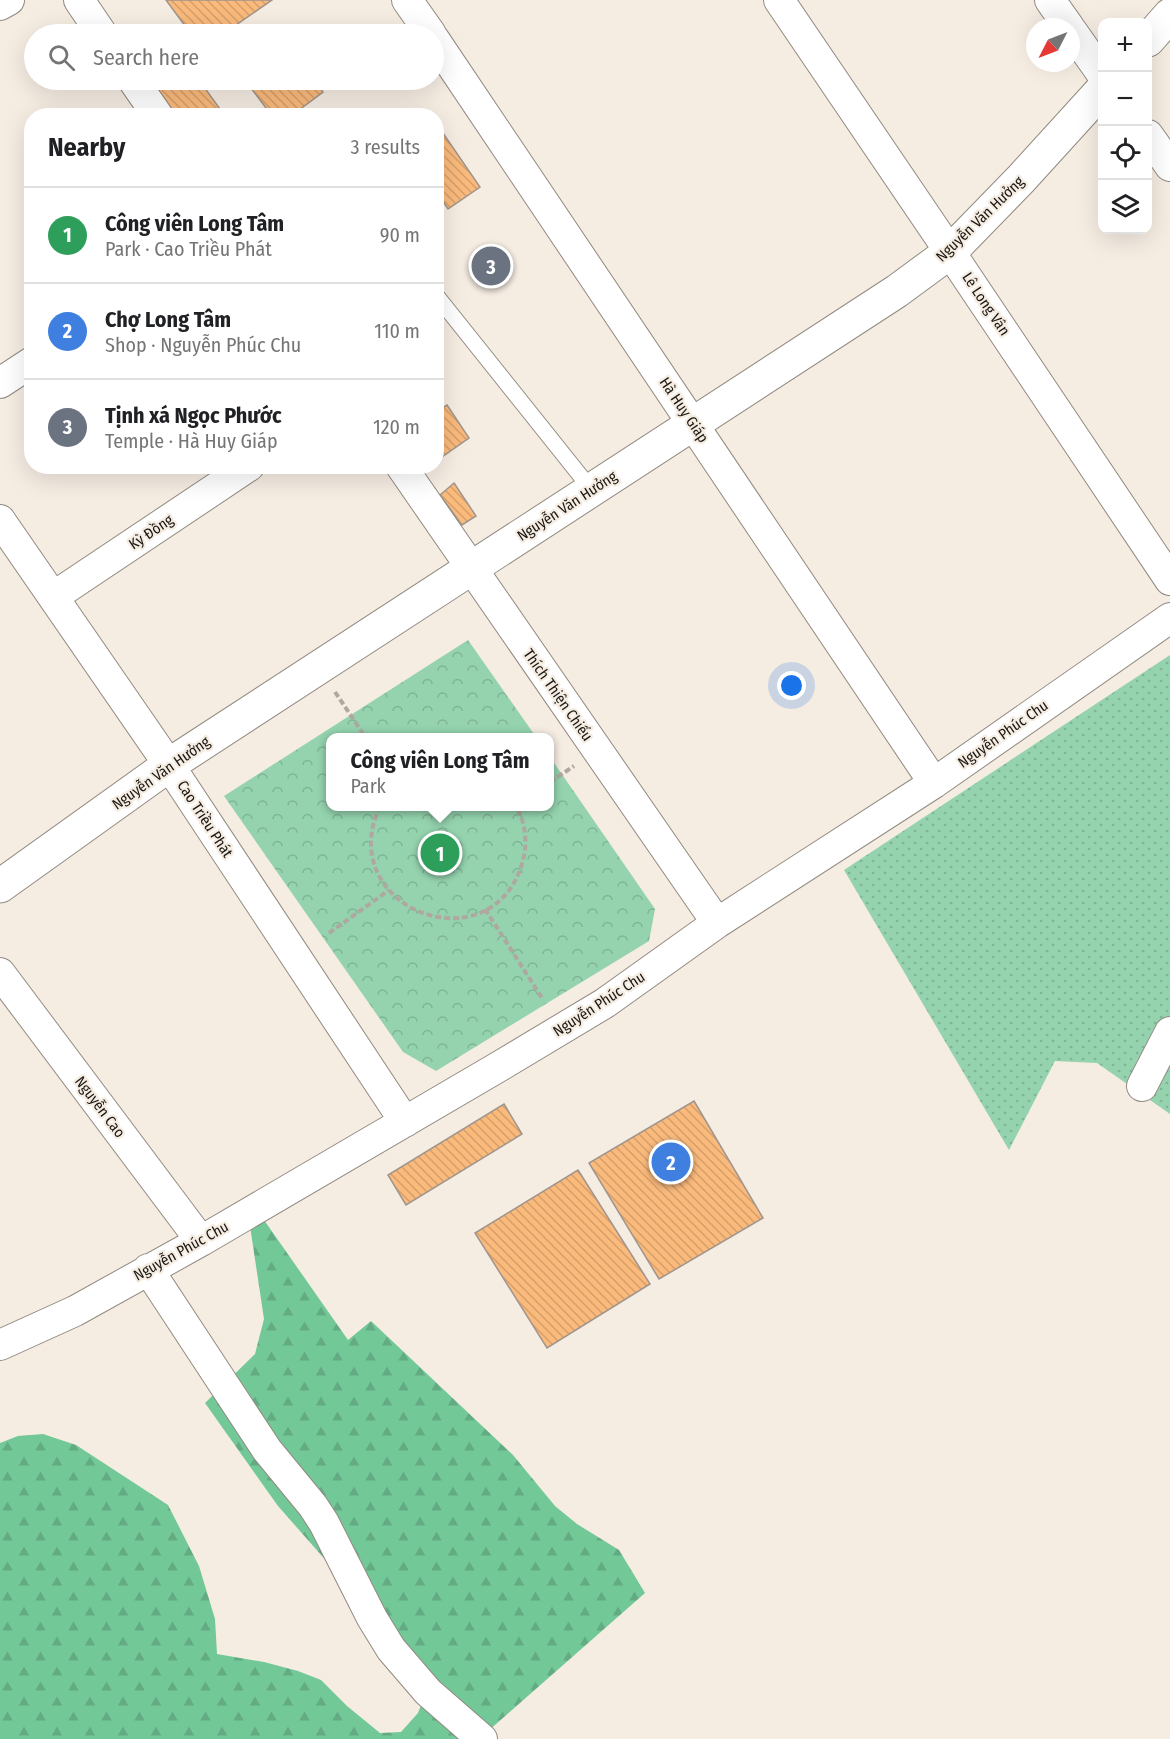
<!DOCTYPE html>
<html lang="en">
<head>
<meta charset="utf-8">
<style>
	body { margin:0; font-family:"Fira Sans Condensed",sans-serif; background:#f2f2f2; color:#202124 }
	.controls { position:absolute; right:18px; top:18px; display:grid; overflow:hidden; border-radius:12px; box-shadow:0 6px 24px #0002 }
	.controls button { width:54px; height:54px; display:grid; place-items:center; padding:0; border:0; border-bottom:2px solid #e0e0e0; background:#fff; color:#202124; font:30px sans-serif }
	.compass { position:absolute; left:1026px; top:18px; width:54px; height:54px; border-radius:50%; background:#fff; box-shadow:0 6px 24px #0002; rotate:228deg }
	.you { position:absolute; left:792px; top:686px; width:21px; height:21px; margin:-15px; border:4px solid #fff; border-radius:50%; background:#1a73e8; box-shadow:0 0 0 9px #1a73e833 }
	.badge { display:grid; place-items:center; width:39px; height:39px; border-radius:50%; background:#743fb6; color:#fff; font-size:20px; font-weight:700 }
	.pin { position:absolute; translate:-50% -50%; border:3px solid #fff; box-shadow:0 2px 6px #0006 }
	.popup { position:absolute; left:326px; top:733px; width:228px; height:78px; box-sizing:border-box; display:grid; place-content:center; border-radius:12px; background:#fff; filter:drop-shadow(0 2px 4px #0005); font-size:20px; white-space:nowrap; color:#757577 }
	.popup b { font-size:22px; color:#202124 }
	.popup::after { content:''; position:absolute; left:50%; top:100%; margin-left:-12px; border:12px solid transparent; border-top-color:#fff }
	.list { margin:0; padding:0; list-style:none }
	h2 { display:flex; justify-content:space-between; align-items:center; height:78px; margin:0; padding:0 24px; font-size:26px }
	h2 small { font-size:20px; font-weight:400; color:#757577 }
	.list li { display:grid; grid-template-columns:39px 1fr auto; gap:18px; align-items:center; box-sizing:border-box; height:96px; padding:0 24px; border-top:2px solid #e0e0e0 }
	.list b { display:block; font-size:22px; white-space:nowrap }
	.list p { margin:0; font-size:20px; white-space:nowrap; color:#757577 }
	.list em { font-size:20px; font-style:normal; color:#757577 }
	.icon { flex:none; width:33px; height:33px; fill:none; stroke:currentColor; stroke-width:2; stroke-linecap:round; stroke-linejoin:round }
	.map { position:relative; flex:none; width:1170px; height:1739px; overflow:hidden }
	.search { position:absolute; background:#fff; box-shadow:0 6px 24px #0002; left:24px; top:24px; width:420px; height:66px; display:flex; align-items:center; gap:15px; box-sizing:border-box; padding:0 21px; border-radius:33px; color:#757577; font-size:22px }
	.panel { position:absolute; background:#fff; box-shadow:0 6px 24px #0002; left:24px; top:108px; width:420px; height:366px; border-radius:24px }
	.map>svg:first-child { display:block }
	.grass { fill:url(#grass-dots) }
	.forest { fill:url(#forest-firs) }
	.park { fill:url(#park-crowns) }
	.building { fill:url(#building-back-hatch); stroke:#9f958d; stroke-width:1.5 }
	.lines { fill:none; stroke-linecap:round; stroke-linejoin:round }
	.service-casing { stroke:#928a81; stroke-width:17 }
	.minor-casing { stroke:#928a81; stroke-width:32 }
	.tertiary-casing { stroke:#928a81; stroke-width:35 }
	.path { stroke:#afa8a0; stroke-width:4; stroke-dasharray:6 3; stroke-linecap:butt }
	.service { stroke:#fff; stroke-width:15 }
	.minor { stroke:#fff; stroke-width:30 }
	.tertiary { stroke:#fff; stroke-width:33 }
	.labels { text-anchor:middle; dominant-baseline:central; stroke-width:4.5; stroke-linejoin:round; paint-order:stroke }
	.street-label { font-size:15px; fill:#191613; stroke:#f5ece2 }
</style>
</head>
<body>
<div class="map">
<svg width="1170" height="1739" viewBox="0 0 1170 1739">
	<defs>
		<pattern id="grass-dots" width="8" height="8" patternUnits="userSpaceOnUse" patternTransform="scale(1.5)"><rect width="8" height="8" fill="#94d3ae"/><path d="M2 2h.1M6 6h.1" fill="none" stroke="#7fb495" stroke-width="1.8" stroke-linecap="round"/></pattern>
		<pattern id="forest-firs" width="22" height="20" patternUnits="userSpaceOnUse" patternTransform="scale(1.5)"><rect width="22" height="20" fill="#73c898"/><path d="M5 1l3.5 6h-7zM16 11l3.5 6h-7z" fill="#63ab82"/></pattern>
		<pattern id="park-crowns" width="20" height="18" patternUnits="userSpaceOnUse" patternTransform="scale(1.5)"><rect width="20" height="18" fill="#94d3ae"/><path d="M2 6a3 3 0 1 1 6 0M12 15a3 3 0 1 1 6 0" fill="none" stroke="#7fb495"/></pattern>
		<pattern id="building-back-hatch" width="6" height="6" patternUnits="userSpaceOnUse" patternTransform="scale(1.5)"><rect width="6" height="6" fill="#faba7c"/><path d="M-1 5l2 2M0 0l6 6M5-1l2 2" fill="none" stroke="#d69f6a"/></pattern>
	</defs>
	<rect width="100%" height="100%" fill="#f5ece2"/>
	<path class="grass" d="M1170 655V1114L1097 1063 1055 1061 1009 1150 844 870Z"/>
	<path class="forest" d="M264 1220 348 1340 371 1321 513 1455 555 1506 577 1524 619 1550 645 1593 479 1739H0V1443L18 1436 43 1434 76 1445 168 1505 199 1566 215 1619 217 1654 264 1662 298 1671 321 1680 347 1706 380 1733 401 1732 418 1713 431 1680 278 1506 205 1403 255 1354 264 1319 250 1226Z"/>
	<path class="park" d="M468 640 536 737 330 738V806H550V757L655 909 649 941 436 1071 403 1052 224 796Z"/>
	<path class="building" d="M166 0H272L223 34H191Z
		M159 80H199L225 116H174L152 85Z
		M245 80H314L323 92 291 116H272Z
		M436 123 480 187 448 209 436 191Z
		M447 405 469 438 436 461V412Z
		M454 483 476 516 462 525 440 495Z
		M694 1101 763 1218 659 1279 589 1163Z
		M504 1104 522 1134 406 1205 388 1175Z
		M578 1170 650 1284 547 1348 475 1233Z"/>
	<g class="lines">
		<g class="service-casing">
			<path id="service" d="M436 295 591 489"/>
		</g>
		<g class="minor-casing">
			<path id="minor" d="M79 0 102 34
				M407 0 431 34
				M779 0 950 252 1170 580
				M1050 0 1069 27
				M0 5 9 0
				M1071 30 1102 74
				M434 39 934 783
				M133 80 158 116
				M1148 135 1170 166
				M0 383 32 362
				M401 466 717 923
				M0 520 169 765 405 1122
				M53 597 249 466
				M0 973 201 1241
				M1142 1086 1170 1032
				M148 1269 267 1450 313 1506 324 1523 372 1618 391 1649 428 1692 482 1739
				M0 1345 75 1311 201 1241 500 1066 605 1003 717 923 934 783 1170 618"/>
		</g>
		<g class="tertiary-casing">
			<path id="tertiary" d="M1148 40 1170 15
				M0 886 169 765 897 291 950 252 1021 179 1102 90"/>
		</g>
		<path class="path" d="M335 692 366 738
			M550 782 574 766
			M380 806C332 908 490 968 522 864 528 845 526 823 516 806
			M485 909 542 998
			M329 933 389 890"/>
		<use href="#service" class="service"/>
		<use href="#minor" class="minor"/>
		<use href="#tertiary" class="tertiary"/>
	</g>
	<g class="labels">
		<g class="street-label">
			<text transform="translate(980 219) rotate(-44)">Nguyễn Văn Hưởng</text>
			<text transform="translate(986 304) rotate(56)">Lê Long Vân</text>
			<text transform="translate(684 410) rotate(56)">Hà Huy Giáp</text>
			<text transform="translate(567 506) rotate(-33)">Nguyễn Văn Hưởng</text>
			<text transform="translate(151 532) rotate(-34)">Kỳ Đồng</text>
			<text transform="translate(558 695) rotate(55)">Thích Thiện Chiếu</text>
			<text transform="translate(1003 734) rotate(-35)">Nguyễn Phúc Chu</text>
			<text transform="translate(161 773) rotate(-35)">Nguyễn Văn Hưởng</text>
			<text transform="translate(205 819) rotate(57)">Cao Triều Phát</text>
			<text transform="translate(599 1004) rotate(-33)">Nguyễn Phúc Chu</text>
			<text transform="translate(100 1107) rotate(53)">Nguyễn Cao</text>
			<text transform="translate(181 1251) rotate(-29)">Nguyễn Phúc Chu</text>
		</g>
	</g>
</svg>
<div class="controls">
<button>+</button>
<button>−</button>
<button><svg class="icon" aria-label="locate" viewBox="0 0 24 24"><circle cx="12" cy="12" r="6"/><path d="M12 2v4M12 18v4M2 12h4M18 12h4"/></svg></button>
<button><svg class="icon" aria-label="layers" viewBox="0 0 24 24"><path d="M12 4l9 5-9 5-9-5zM3 14l9 5 9-5"/></svg></button>
</div>
<svg class="compass" viewBox="-18 -18 36 36"><path d="M0-13l5 13h-10z" fill="#e53935"/><path d="M0 13l5-13h-10z" fill="#757577"/></svg>
<div class="you"></div>
<div class="pin badge" style="left:440px;top:853px;background:#2e9e5b">1</div>
<div class="popup"><b>Công viên Long Tâm</b>Park</div>
<div class="pin badge" style="left:671px;top:1162px;background:#3f7fe0">2</div>
<div class="pin badge" style="left:491px;top:266px;background:#6b7280">3</div>
<div class="search"><svg class="icon" aria-label="search" viewBox="0 0 24 24"><circle cx="10" cy="10" r="6"/><path d="M15 15l6 6"/></svg>Search here</div>
<section class="panel">
<h2>Nearby<small>3 results</small></h2>
<ul class="list">
<li><span class="badge" style="background:#2e9e5b">1</span><div><b>Công viên Long Tâm</b><p>Park · Cao Triều Phát</p></div><em>90 m</em></li>
<li><span class="badge" style="background:#3f7fe0">2</span><div><b>Chợ Long Tâm</b><p>Shop · Nguyễn Phúc Chu</p></div><em>110 m</em></li>
<li><span class="badge" style="background:#6b7280">3</span><div><b>Tịnh xá Ngọc Phước</b><p>Temple · Hà Huy Giáp</p></div><em>120 m</em></li>
</ul>
</section>
</div>
</body>
</html>
